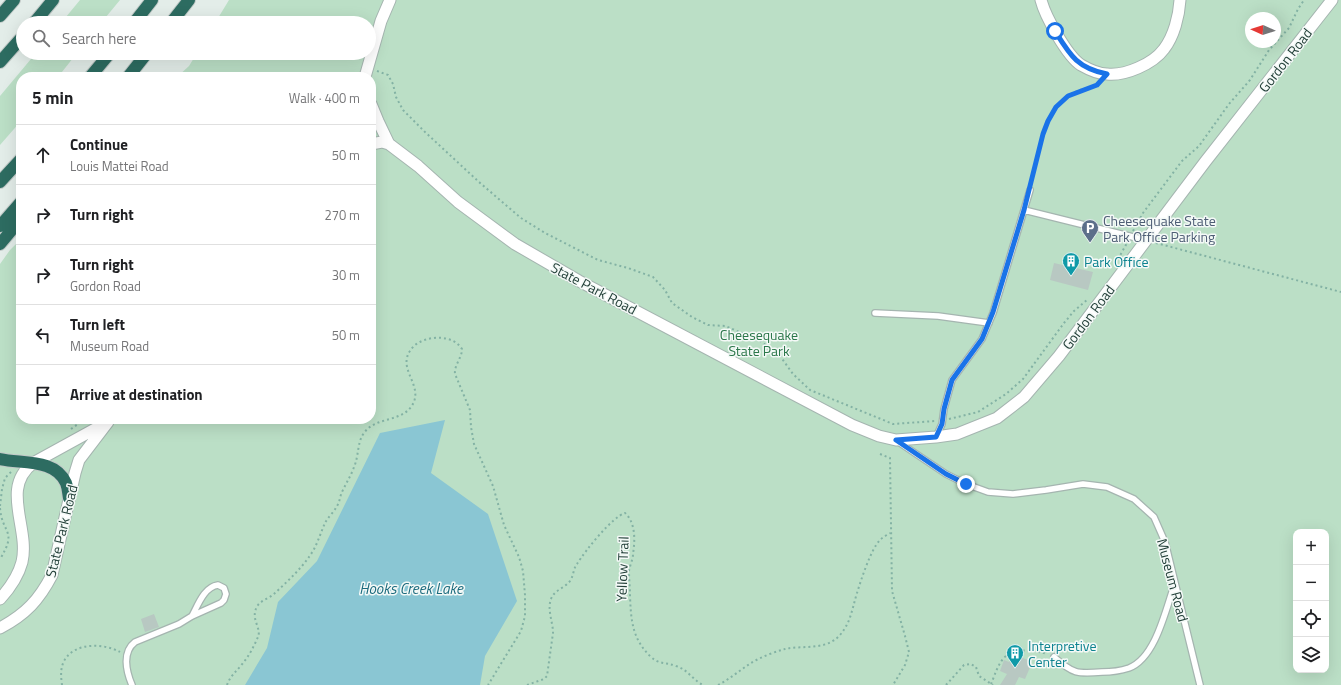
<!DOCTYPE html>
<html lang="en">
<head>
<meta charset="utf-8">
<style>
	body { margin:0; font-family:"Titillium Web",sans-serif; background:#f6f6f6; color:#202124 }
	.controls { position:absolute; right:12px; bottom:12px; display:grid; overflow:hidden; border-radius:8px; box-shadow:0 4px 16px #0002 }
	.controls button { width:36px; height:36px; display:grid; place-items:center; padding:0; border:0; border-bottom:1px solid #e0e0e0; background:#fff; color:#202124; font:20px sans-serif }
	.compass { position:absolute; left:1245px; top:12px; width:36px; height:36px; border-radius:50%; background:#fff; box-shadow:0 4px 16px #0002; rotate:273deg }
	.stop { position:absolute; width:12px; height:12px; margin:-9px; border:3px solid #1a73e8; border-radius:50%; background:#fff }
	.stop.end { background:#1a73e8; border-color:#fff; box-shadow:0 1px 4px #0008 }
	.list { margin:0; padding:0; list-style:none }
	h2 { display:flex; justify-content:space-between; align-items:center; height:52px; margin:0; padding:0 16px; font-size:17px }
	h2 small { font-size:13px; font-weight:400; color:#757577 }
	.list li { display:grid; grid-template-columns:26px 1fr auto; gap:12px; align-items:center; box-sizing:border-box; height:60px; padding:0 16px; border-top:1px solid #e0e0e0 }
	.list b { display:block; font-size:15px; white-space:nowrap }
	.list p { margin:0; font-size:13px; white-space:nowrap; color:#757577 }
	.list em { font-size:13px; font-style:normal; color:#757577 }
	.icon { flex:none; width:22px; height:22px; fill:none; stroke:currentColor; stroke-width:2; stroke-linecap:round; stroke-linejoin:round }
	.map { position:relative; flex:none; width:1341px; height:685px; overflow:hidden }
	.search { position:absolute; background:#fff; box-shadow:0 4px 16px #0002; left:16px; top:16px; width:360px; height:44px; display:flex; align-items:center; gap:10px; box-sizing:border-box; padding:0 14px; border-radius:22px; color:#757577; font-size:15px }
	.panel { position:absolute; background:#fff; box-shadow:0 4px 16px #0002; left:16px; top:72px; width:360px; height:352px; border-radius:16px }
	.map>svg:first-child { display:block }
	.green { fill:#bbdfc6; fill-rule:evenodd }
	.water { fill:#8ac6d3 }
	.building { fill:#b8c8c2 }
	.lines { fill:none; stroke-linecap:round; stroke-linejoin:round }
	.lane-casing { stroke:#a5b5b0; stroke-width:8 }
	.street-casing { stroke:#a5b5b0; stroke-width:13 }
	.highway-casing { stroke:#c1c9c7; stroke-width:14 }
	.path { stroke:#83b2a4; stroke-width:2; stroke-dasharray:2 3; stroke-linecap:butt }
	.lane { stroke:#fff; stroke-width:5.5 }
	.street { stroke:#fff; stroke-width:11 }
	.highway { stroke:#2d6c61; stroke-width:12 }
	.route { stroke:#1a73e8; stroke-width:5 }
	.labels { text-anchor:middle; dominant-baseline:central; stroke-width:3; stroke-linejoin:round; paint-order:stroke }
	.street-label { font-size:14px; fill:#223f38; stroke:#f4f9f7 }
	.service-label { font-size:14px; fill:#4e5e75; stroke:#f4f9f7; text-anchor:start }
	.culture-label { font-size:14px; fill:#0d838f; stroke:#f4f9f7; text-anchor:start }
	.park-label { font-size:14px; fill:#2b774a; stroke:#f4f9f7 }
	.water-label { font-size:15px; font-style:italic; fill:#1a6a7d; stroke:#f4f9f7 }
</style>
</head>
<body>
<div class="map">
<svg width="1341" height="685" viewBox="0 0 1341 685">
	<rect width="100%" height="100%" fill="#e3ede9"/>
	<path class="green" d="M80 0H120L101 23H61Z
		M229 0H1341V685H0V264L10 250 21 239V419H371V77H177L189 66 197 53H369V23H215ZM1251 18H1275V42H1251ZM1296 532H1326V670H1296Z
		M36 53H77L58 77H21V121L0 145V96Z"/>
	<path class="water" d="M445 420 431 473 488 514 517 601 485 656 480 685H245L267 648 278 602 317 561 380 433Z"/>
	<path class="building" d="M1054 263 1093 272 1088 290 1050 280Z
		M154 614 159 627 145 632 141 619Z
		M1013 654 1028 660 1027 663 1031 665 1025 679 1019 677 1015 685H1000L1007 674 1000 671 1004 660 1009 662Z"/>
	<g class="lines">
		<g class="lane-casing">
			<path id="lane" d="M1024 210 1145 240
				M875 313 938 316 989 323
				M936 437 942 424 944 409 952 380 982 339 993 313 1030 190
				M897 441 946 474 966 484 988 492 1013 494 1046 490 1083 484 1107 487 1134 499 1154 517 1165 542 1200 685
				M1054 657C1073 674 1077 674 1102 672 1111 672 1120 671 1129 668 1156 658 1166 608 1175 583
				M132 685C126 671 122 652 135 642L179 624 192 616 221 603 224 600 226 594 224 588 218 585C204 587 198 605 192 616"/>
		</g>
		<g class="street-casing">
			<path id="street" d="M1041 0C1045 16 1067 56 1081 65 1088 69 1099 74 1107 74 1125 76 1153 64 1164 49 1174 36 1179 16 1180 0
				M365 77 381 21 390 0
				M371 104 378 121 389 144 418 166 458 202 515 244 579 281 852 425 879 436 896 440 936 437 957 434 997 418 1024 397 1059 356 1205 162 1332 0
				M371 144 382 142 389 144
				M0 599C10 588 18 577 22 562 30 528 0 488 33 463L104 424
				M0 628C26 614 39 600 52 575L75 473 79 460 108 422"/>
		</g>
		<g class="highway-casing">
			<path id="highway" d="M0 16 14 0
				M34 23 53 0
				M134 23 152 0
				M171 23 189 0
				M0 62 23 36
				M90 77 110 53
				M128 77 147 53
				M0 182 21 159
				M0 226 21 202
				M0 244 21 219
				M0 459C21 464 55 458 66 483 68 488 68 493 69 498"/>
		</g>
		<path class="path" d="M377 71 388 75 393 84 396 97 403 110 425 132 479 182 521 218 545 233 598 260 628 268 653 277 665 290 672 303 692 317 708 325 725 326 759 340 780 356 793 374 810 390 893 424 935 421
			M1031 183C1038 156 1043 112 1068 96 1076 90 1088 88 1097 85L1099 83
			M1133 231 1143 213 1182 161 1199 146 1229 104 1250 80 1269 50 1289 28 1298 9 1304 0
			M1156 243 1341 292
			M1118 259 1127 243
			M949 419 978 412 1006 394 1023 379 1064 323 1074 311 1087 300
			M71 429 85 419
			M880 454 890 458 892 591 905 636 909 652 905 665 893 685
			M0 506 2 489 5 478 12 471
			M0 508C2 534 18 530 0 559
			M991 684C995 675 999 659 1009 654 1018 648 1037 651 1047 654
			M62 685C61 677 60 669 64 661 74 642 104 643 120 652
			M227 685C230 676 237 671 243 663 249 656 254 646 258 637 262 628 249 618 258 605 262 600 270 598 275 593 289 580 303 567 313 551 318 542 321 532 325 523 328 517 334 512 337 506 340 501 340 496 342 492 346 483 351 476 354 467 359 456 357 442 364 433 375 417 400 422 411 407 427 385 392 368 414 346 426 335 453 334 462 349 462 358 454 365 455 374L470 410 471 427 474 444 493 486 504 525 519 557 523 571 525 595V616L521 631 488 685
			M527 685 544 679 547 676 553 633C553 622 547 610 551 599 554 590 565 588 570 581 574 575 573 569 577 564 585 551 612 517 625 513 636 523 635 541 633 554 633 559 630 565 629 571 629 579 630 588 630 596 631 620 632 639 651 657 660 665 666 662 676 666 687 669 693 680 703 685
			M718 685C730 679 740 670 751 663 761 657 774 652 785 649 803 645 826 651 840 635 851 622 852 609 857 593 861 580 871 549 880 540 883 537 887 535 890 533
			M946 685 964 665 971 664 976 667 979 676 993 685"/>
		<use href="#lane" class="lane"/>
		<use href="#street" class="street"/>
		<use href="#highway" class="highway"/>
	</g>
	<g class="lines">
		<path class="route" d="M966 484 946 474 896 440 936 437 942 424 944 409 952 380 982 339 993 312 1024 210 1043 134 1048 121 1056 107 1068 96 1097 85 1107 74C1077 68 1070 55 1055 31"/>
	</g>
	<defs>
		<g id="parking-pin" transform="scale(0.9)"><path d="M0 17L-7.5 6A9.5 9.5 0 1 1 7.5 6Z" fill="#5c6f8a" stroke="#f4f9f7"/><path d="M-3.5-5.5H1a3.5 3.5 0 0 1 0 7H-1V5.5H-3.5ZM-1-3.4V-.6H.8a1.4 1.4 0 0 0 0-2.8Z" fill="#fff"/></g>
		<g id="building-pin" transform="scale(0.9)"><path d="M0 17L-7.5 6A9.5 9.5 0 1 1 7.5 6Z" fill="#0f9aa8" stroke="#f4f9f7"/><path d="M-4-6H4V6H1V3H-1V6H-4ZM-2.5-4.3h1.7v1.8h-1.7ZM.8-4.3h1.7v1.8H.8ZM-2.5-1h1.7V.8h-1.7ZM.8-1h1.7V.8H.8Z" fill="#fff"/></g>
	</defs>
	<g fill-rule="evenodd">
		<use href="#parking-pin" x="1090" y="228"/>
		<use href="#building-pin" x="1071" y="261"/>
		<use href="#building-pin" x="1015" y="653"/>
	</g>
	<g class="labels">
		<g class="street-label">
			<text transform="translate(1285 60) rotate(-52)">Gordon Road</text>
			<text transform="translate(594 288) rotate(28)">State Park Road</text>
			<text transform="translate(1088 317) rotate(-53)">Gordon Road</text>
			<text transform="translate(61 531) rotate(-76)">State Park Road</text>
			<text transform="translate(622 569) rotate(-88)">Yellow Trail</text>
			<text transform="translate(1173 580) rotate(75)">Museum Road</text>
		</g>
		<g class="service-label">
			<text x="1103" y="220">Cheesequake State<tspan x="1103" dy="16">Park Office Parking</tspan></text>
		</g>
		<g class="culture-label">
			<text x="1084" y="261">Park Office</text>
			<text x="1028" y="645">Interpretive<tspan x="1028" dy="16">Center</tspan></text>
		</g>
		<g class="park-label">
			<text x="759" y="334">Cheesequake<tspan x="759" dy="16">State Park</tspan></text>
		</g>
		<g class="water-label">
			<text x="411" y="588">Hooks Creek Lake</text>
		</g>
	</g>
</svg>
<div class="controls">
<button>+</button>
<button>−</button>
<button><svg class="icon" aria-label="locate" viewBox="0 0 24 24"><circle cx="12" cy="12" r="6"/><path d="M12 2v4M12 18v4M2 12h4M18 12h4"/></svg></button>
<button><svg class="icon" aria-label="layers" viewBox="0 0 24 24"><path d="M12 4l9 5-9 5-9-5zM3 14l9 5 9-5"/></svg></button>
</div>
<svg class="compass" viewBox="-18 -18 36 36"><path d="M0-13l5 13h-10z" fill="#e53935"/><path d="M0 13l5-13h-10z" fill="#757577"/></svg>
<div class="stop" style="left:1055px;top:31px"></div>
<div class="stop end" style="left:966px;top:484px"></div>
<div class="search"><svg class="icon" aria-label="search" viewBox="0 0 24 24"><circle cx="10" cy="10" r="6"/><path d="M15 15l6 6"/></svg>Search here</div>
<section class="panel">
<h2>5 min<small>Walk · 400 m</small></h2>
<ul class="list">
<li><svg class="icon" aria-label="ahead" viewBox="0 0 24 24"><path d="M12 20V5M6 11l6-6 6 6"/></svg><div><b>Continue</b><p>Louis Mattei Road</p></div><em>50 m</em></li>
<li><svg class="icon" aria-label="right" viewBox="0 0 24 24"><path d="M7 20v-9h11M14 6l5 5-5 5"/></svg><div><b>Turn right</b></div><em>270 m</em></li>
<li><svg class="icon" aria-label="right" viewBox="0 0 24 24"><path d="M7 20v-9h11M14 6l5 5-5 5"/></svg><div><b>Turn right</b><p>Gordon Road</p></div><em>30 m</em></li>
<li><svg class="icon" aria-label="left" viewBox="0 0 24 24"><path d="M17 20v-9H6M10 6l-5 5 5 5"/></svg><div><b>Turn left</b><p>Museum Road</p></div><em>50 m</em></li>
<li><svg class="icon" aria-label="arrive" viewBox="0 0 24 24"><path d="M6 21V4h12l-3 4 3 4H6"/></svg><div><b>Arrive at destination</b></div></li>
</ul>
</section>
</div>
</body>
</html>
